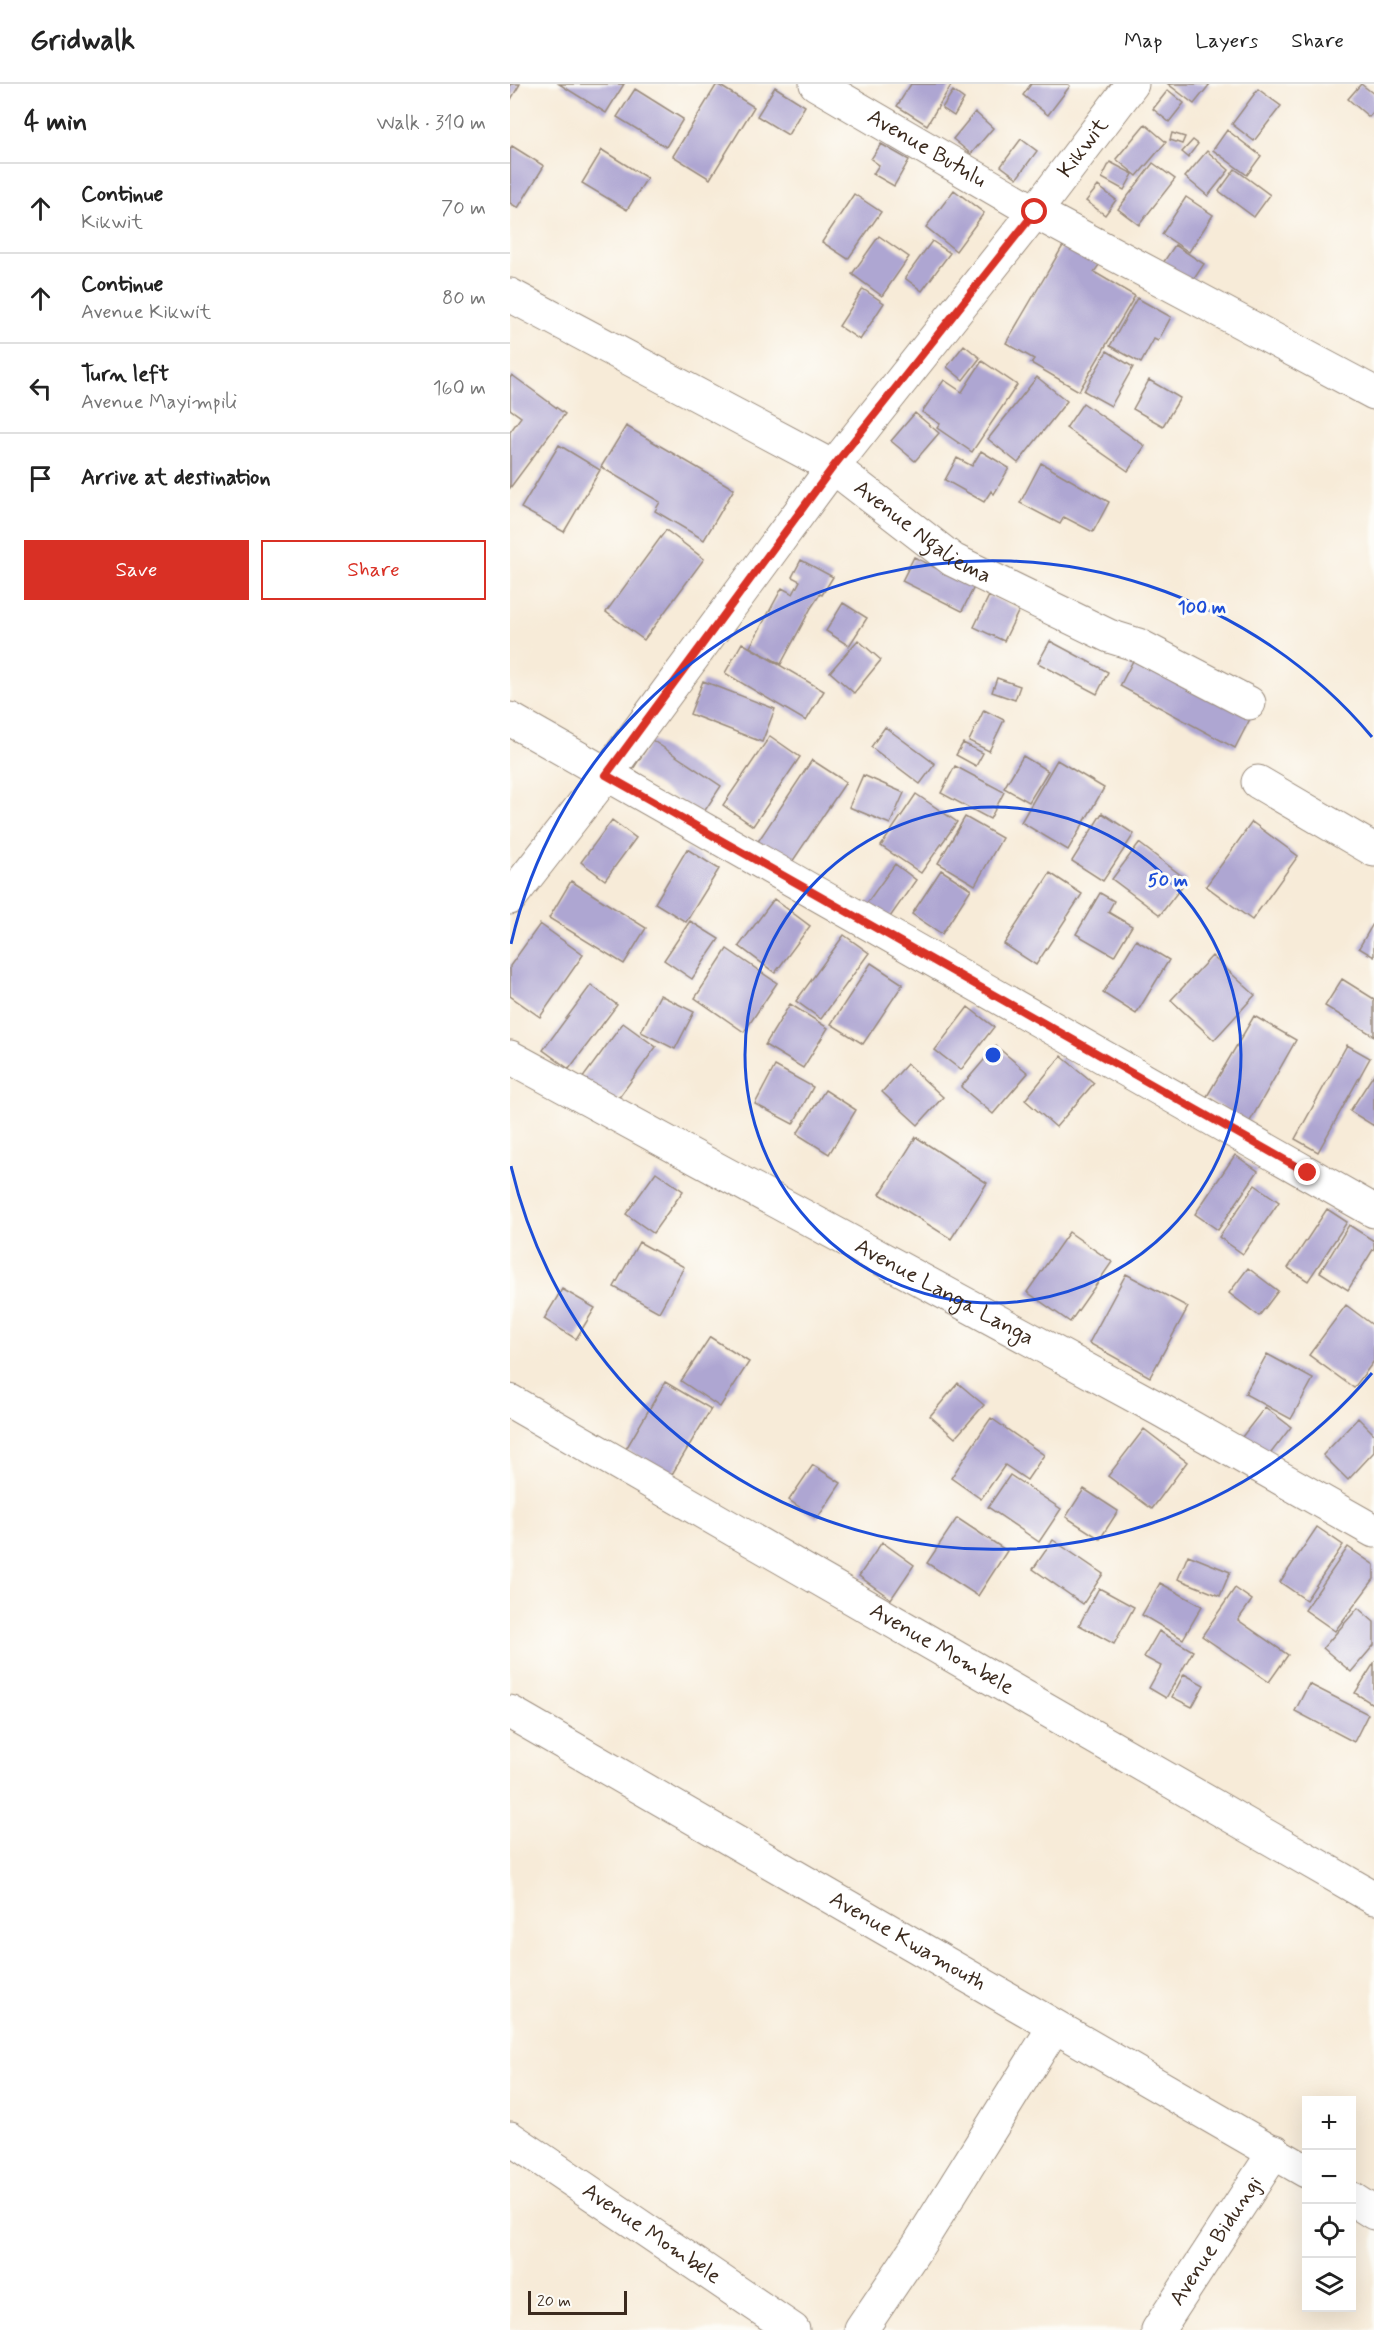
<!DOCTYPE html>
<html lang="en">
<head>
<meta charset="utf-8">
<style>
	body { margin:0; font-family:Mynerve,sans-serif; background:#f6f6f6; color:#222 }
	.controls { position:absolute; right:18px; bottom:18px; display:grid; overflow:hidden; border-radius:0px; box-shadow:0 6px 24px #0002 }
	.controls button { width:54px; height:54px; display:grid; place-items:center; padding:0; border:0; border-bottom:2px solid #e0e0e0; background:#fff; color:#222; font:30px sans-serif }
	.scale { position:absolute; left:18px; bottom:15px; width:99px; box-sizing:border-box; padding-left:6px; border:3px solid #3b2a1e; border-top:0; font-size:16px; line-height:21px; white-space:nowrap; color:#3b2a1e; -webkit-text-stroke:4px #fdfcf7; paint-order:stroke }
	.stop { position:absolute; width:18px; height:18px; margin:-14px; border:4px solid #d93025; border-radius:50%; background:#fff }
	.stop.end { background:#d93025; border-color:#fff; box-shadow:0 2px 6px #0008 }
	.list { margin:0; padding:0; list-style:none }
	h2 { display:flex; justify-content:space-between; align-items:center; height:78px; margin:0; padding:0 24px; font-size:26px }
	h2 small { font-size:20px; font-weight:400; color:#767676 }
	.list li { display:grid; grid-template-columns:39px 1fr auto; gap:18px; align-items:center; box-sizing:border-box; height:90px; padding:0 24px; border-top:2px solid #e0e0e0 }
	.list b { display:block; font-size:22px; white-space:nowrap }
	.list p { margin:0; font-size:20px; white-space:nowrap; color:#767676 }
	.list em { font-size:20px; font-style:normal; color:#767676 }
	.actions { display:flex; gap:12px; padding:18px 24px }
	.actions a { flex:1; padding:14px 0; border:2px solid #d93025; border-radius:0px; text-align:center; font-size:21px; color:#d93025 }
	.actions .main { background:#d93025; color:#fff }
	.icon { flex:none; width:33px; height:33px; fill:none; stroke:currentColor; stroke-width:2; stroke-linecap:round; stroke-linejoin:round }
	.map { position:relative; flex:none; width:864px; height:2246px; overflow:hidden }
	header { display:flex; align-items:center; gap:36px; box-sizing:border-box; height:84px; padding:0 30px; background:#fff; border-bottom:2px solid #e0e0e0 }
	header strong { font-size:28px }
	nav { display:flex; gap:33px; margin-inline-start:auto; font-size:21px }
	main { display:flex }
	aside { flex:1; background:#fff }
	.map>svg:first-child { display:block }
	.building { fill:#aea6d2 }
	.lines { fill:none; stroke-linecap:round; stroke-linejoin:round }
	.street-casing { stroke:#998a7b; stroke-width:35 }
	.secondary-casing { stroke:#998a7b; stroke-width:35 }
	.street { stroke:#fff; stroke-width:33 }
	.secondary { stroke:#fff; stroke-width:33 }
	.route { stroke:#d93025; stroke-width:8 }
	.ring { fill:none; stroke:#1d4ed8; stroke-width:3 }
	.labels { text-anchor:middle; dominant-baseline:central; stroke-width:6; stroke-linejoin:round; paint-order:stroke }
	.street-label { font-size:22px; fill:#3b2a1e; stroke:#fdfcf7 }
	.centre { fill:#1d4ed8; stroke:#fdfcf7; stroke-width:3 }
	.ring-label { font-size:18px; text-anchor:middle; font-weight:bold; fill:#1d4ed8; stroke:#fdfcf7; stroke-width:6; stroke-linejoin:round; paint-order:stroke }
</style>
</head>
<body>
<header>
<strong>Gridwalk</strong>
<nav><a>Map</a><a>Layers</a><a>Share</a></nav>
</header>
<main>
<aside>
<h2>4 min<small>Walk · 310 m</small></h2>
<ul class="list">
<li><svg class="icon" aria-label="ahead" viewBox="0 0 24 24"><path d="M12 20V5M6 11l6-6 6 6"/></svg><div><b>Continue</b><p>Kikwit</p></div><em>70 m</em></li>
<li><svg class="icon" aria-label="ahead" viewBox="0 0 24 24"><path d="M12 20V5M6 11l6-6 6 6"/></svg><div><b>Continue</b><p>Avenue Kikwit</p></div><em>80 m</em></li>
<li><svg class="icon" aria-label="left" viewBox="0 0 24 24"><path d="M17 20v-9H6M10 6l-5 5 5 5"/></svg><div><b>Turn left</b><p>Avenue Mayimpili</p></div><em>160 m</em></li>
<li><svg class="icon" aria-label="arrive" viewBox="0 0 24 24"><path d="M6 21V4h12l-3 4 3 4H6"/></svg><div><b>Arrive at destination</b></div></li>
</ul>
<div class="actions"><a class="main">Save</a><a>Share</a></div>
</aside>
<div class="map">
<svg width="864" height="2246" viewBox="0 0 864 2246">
	<rect width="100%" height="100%" fill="#fdfcf7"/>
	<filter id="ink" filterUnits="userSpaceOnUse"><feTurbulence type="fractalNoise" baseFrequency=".0167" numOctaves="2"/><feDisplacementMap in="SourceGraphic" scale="12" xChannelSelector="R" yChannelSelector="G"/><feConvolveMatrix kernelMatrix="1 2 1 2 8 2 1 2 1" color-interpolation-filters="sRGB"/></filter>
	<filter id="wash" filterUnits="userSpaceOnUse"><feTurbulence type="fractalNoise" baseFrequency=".008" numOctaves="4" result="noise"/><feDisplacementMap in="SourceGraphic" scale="24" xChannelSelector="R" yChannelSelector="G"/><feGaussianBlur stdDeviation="1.35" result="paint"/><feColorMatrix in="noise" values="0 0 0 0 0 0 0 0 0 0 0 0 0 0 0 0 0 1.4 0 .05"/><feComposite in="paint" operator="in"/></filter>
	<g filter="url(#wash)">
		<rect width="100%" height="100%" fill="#f7ebd8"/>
		<g id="blocks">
			<path class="building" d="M0 0H10L0 17Z
				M49 0H114L96 29Z
				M207 0 244 23 200 95 163 72Z
				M401 0H442L417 41 387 22Z
				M521 0H558L560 2 538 31 513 11Z
				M658 0H700L684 20Z
				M851 0 864 10V27L859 33 838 15Z
				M265 3 295 22 278 51 247 32Z
				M125 5 173 35 156 63 107 33Z
				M748 5 771 22 744 57 722 40Z
				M658 6 674 19 659 38 643 25Z
				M443 7 454 15 444 32 432 24Z
				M465 28 483 44 461 70 443 55Z
				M635 40 656 58 627 92 606 75Z
				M717 46 751 72 737 91 703 66Z
				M662 49 675 53 672 60 660 56Z
				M511 55 527 67 507 94 491 82Z
				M683 56 688 60 678 73 672 68Z
				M371 60 399 76 384 102 363 90 369 81 361 75Z
				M2 62 34 82 8 124 0 119V65Z
				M92 66 137 94 117 126 72 99Z
				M697 67 719 86 698 112 675 93Z
				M600 78 623 90 614 106 592 94Z
				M643 79 665 95 629 141 608 125Z
				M725 85 760 111 744 133 709 107Z
				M588 102 606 116 595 131 576 117Z
				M444 106 474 129 446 167 416 143Z
				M344 110 371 128 338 175 312 158Z
				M676 113 703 131 679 168 652 150Z
				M369 152 399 173 372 212 342 190Z
				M422 157 440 169 412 207 395 194Z
				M554 160 589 181 584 188 625 212 569 307 521 279 524 275 496 259Z
				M665 161 694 180 682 198 653 179Z
				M353 205 374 219 350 256 329 242Z
				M627 214 661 233 648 257 644 255 631 279 600 262Z
				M454 261 470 274 453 296 437 283Z
				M597 267 623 283 601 322 574 307Z
				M472 277 507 301 462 368 427 344 430 340 412 328 434 296 452 308Z
				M2 291 55 330 0 404V348L11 333 0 325V294Z
				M527 293 557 317 508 379 478 355Z
				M639 296 670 314 653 342 623 325Z
				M573 319 635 362 618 387 556 344Z
				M405 329 429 349 405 377 381 357Z
				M116 342 224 405 194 456 145 427 150 418 91 383Z
				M49 361 90 386 54 448 11 424Z
				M471 367 499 384 484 410 481 407 474 418 435 396 447 374 462 382Z
				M531 379 599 418 583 448 554 433 550 440 510 419Z
				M156 446 194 475 134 556 96 528Z
				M404 473 464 503 452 527 392 497Z
				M291 476 323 493 312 511 310 510 301 524 271 580 240 563 272 504 283 510 290 497 282 493Z
				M479 512 509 526 494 557 464 543Z
				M333 519 357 534 339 562 316 547Z
				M348 556 371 576 344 609 320 588Z
				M540 557 598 588 587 610 528 579Z
				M232 559 314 607 296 637 215 589Z
				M627 569 742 631 725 664 610 602Z
				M487 594 510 602 505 616 482 608Z
				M193 597 265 625 252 658 180 630Z
				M474 626 494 636 479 667 459 657Z
				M375 643 425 680 410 700 361 663Z
				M260 652 290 673 243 742 213 721Z
				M142 656 211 702 192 731 123 685Z
				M453 659 473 669 466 682 446 671Z
				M513 672 538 687 519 718 494 704Z
				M302 676 336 698 278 784 245 762Z
				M547 676 594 704 558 766 511 738Z
				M445 682 494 708 480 735 431 709Z
				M353 691 394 709 380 740 339 723Z
				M406 710 447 738 411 789 371 762Z
				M592 729 624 750 593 797 562 777Z
				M455 733 492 754 465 801 428 779Z
				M102 736 126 754 95 796 71 778Z
				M742 738 788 772 742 836 696 802Z
				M629 759 677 796 650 831 602 795Z
				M177 765 209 785 176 838 145 819Z
				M385 780 406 796 373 843 351 827Z
				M431 786 461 805 432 850 402 830Z
				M540 789 572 810 526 881 494 860Z
				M61 797 136 844 114 880 39 834Z
				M590 809 604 817 598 828 622 842 604 872 566 850Z
				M264 815 300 842 265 889 229 862Z
				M180 837 209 855 182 895 154 876Z
				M864 838V873L849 864Z
				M30 840 73 871 30 933 0 912V882Z
				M334 851 359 869 311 935 286 917Z
				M626 856 659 876 626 930 593 909Z
				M217 865 267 899 234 948 185 914Z
				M702 872 745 911 704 956 661 916Z
				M361 879 393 900 353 960 321 940Z
				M832 895 864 915V952L815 922Z
				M81 901 107 921 59 985 33 966Z
				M150 911 184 928 165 965 131 948Z
				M280 920 318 944 293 984 255 961Z
				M458 923 484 943 451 986 425 966Z
				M744 932 786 956 739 1039 696 1014Z
				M113 939 146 963 102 1023 69 999Z
				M837 961 860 974 808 1068 785 1055Z
				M486 962 518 989 483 1030 451 1003Z
				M551 972 584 999 546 1043 515 1016Z
				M397 980 433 1013 408 1041 372 1008Z
				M265 982 303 1003 283 1040 245 1020Z
				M864 990V1042L840 1027Z
				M315 1006 346 1026 319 1070 287 1050Z
				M406 1053 477 1099 441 1155 370 1110Z
				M725 1071 748 1087 708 1146 685 1130Z
				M146 1088 173 1107 143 1149 116 1130Z
				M745 1101 769 1118 733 1170 709 1153Z
				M817 1125 837 1138 798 1197 778 1184Z
				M839 1141 864 1157V1164L838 1206 810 1188Z
				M559 1148 602 1178 560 1238 517 1208Z
				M129 1158 174 1183 149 1228 104 1203Z
				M738 1184 768 1207 749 1232 719 1209Z
				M616 1190 678 1223 640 1293 579 1259Z
				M52 1205 85 1224 66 1255 34 1235Z
				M836 1221 864 1242V1277L844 1304 799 1271Z
				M200 1253 239 1278 210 1323 171 1297Z
				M757 1270 803 1295 781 1335 735 1310Z
				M155 1298 201 1325 161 1392 116 1365Z
				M448 1299 474 1321 445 1354 420 1332Z
				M755 1323 781 1343 754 1378 728 1358Z
				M481 1334 534 1371 517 1396 495 1381 471 1415 441 1394Z
				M848 1334 864 1350V1368L838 1396 813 1371Z
				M634 1345 677 1378 642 1425 598 1392Z
				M303 1381 331 1399 307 1435 279 1416Z
				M500 1391 551 1425 529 1458 478 1423Z
				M574 1405 608 1427 590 1455 556 1433Z
				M447 1434 497 1467 468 1512 417 1479Z
				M807 1443 833 1461 796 1516 770 1498Z
				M543 1456 593 1490 573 1520 523 1485Z
				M372 1458 404 1481 381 1515 349 1492Z
				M838 1463 864 1481V1495L825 1547 795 1526Z
				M678 1471 720 1488 710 1512 668 1495Z
				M650 1499 692 1522 673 1555 632 1531Z
				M589 1504 624 1523 604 1560 569 1541Z
				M725 1504 742 1516 728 1536 778 1571 759 1598 692 1552Z
				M848 1524 864 1538V1561L841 1588 813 1564Z
				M649 1547 683 1567 656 1614 639 1604 651 1582 634 1573Z
				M864 1579V1621L845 1609Z
				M674 1590 694 1601 682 1623 662 1613Z
				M799 1600 858 1630 844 1658 785 1627Z"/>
		</g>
	</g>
	<g filter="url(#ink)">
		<use href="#blocks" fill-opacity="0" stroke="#998a7b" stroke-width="1.5"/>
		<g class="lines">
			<g class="street-casing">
				<g id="street">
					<path id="s1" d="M306 0 525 128 864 309"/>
					<path id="s2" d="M0 211 323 383 443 476 599 552 628 561 739 619"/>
					<path d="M0 635 864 1127"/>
					<path d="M748 698 864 766"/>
					<path id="s3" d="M0 973 649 1325 864 1447"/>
					<path id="s4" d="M0 1317 864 1814"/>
					<path id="s5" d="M0 1628 796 2087"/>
					<path id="s6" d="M0 2054 283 2246"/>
					<path d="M842 2115 864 2129"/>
					<path d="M351 2246 409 2160 544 1943"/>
					<path id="s7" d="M648 2246 765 2067"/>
				</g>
			</g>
			<g class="secondary-casing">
				<g id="secondary">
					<path id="s8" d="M0 814 96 691 323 383 525 128 622 0"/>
				</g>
			</g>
			<use href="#street" class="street"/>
			<use href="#secondary" class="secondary"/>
		</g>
	</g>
	<g class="lines" filter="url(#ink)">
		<path class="route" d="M525 128 323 383 96 691 798 1089"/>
	</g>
	<g class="ring">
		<circle cx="483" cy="971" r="248"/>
		<path d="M862 1289A495 495 0 0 1 1 1082M1 860A495 495 0 0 1 862 653"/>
	</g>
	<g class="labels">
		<g class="street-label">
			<text stroke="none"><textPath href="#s1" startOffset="128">Avenue Butulu</textPath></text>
			<text stroke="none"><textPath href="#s8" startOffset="944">Kikwit</textPath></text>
			<text stroke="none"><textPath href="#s2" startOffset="477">Avenue Ngaliema</textPath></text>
			<text stroke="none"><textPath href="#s3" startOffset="494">Avenue Langa Langa</textPath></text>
			<text stroke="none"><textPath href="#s4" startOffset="498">Avenue Mombele</textPath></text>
			<text stroke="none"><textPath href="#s5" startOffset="459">Avenue Kwamouth</textPath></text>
			<text stroke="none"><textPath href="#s6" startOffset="171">Avenue Mombele</textPath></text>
			<text stroke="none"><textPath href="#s7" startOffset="106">Avenue Bidungi</textPath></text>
		</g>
	</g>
	<circle cx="483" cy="971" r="9" class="centre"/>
	<g class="ring-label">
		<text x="692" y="529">100 m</text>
		<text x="658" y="802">50 m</text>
	</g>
</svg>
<div class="controls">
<button>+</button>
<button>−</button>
<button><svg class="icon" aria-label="locate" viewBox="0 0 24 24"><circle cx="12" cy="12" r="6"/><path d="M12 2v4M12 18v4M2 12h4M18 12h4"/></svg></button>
<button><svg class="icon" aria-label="layers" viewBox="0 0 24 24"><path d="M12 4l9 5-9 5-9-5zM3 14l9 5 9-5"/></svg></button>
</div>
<div class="scale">20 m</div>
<div class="stop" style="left:525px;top:128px"></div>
<div class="stop end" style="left:798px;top:1089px"></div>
</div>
</main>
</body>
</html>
